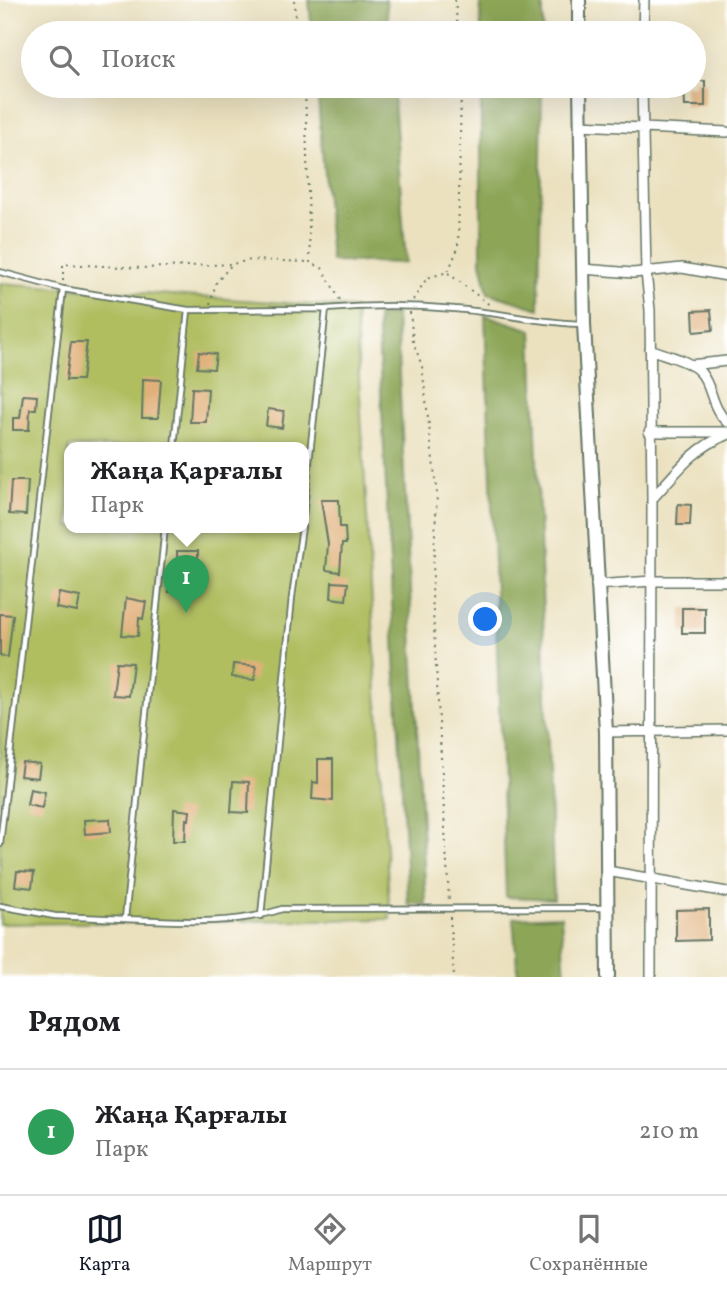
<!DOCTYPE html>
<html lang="ru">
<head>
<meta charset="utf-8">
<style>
	body { margin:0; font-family:Vollkorn,serif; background:#f6f6f6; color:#202124 }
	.you { position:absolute; left:486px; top:620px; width:24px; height:24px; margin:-18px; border:5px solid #fff; border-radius:50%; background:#1a73e8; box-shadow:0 0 0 10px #1a73e833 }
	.badge { display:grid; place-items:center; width:46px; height:46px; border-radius:50%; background:#111827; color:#fff; font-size:23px; font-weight:700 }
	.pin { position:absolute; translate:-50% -58px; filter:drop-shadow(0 2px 4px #0008) }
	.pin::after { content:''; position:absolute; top:37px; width:24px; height:21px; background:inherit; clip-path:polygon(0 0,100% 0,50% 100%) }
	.popup { position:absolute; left:64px; top:442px; width:245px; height:91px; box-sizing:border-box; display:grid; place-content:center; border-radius:14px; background:#fff; filter:drop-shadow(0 2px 5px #0005); font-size:23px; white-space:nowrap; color:#757577 }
	.popup b { font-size:26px; color:#202124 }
	.popup::after { content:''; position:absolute; left:50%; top:100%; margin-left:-14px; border:14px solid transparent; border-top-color:#fff }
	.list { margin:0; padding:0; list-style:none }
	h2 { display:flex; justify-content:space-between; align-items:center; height:91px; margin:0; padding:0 28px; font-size:30px }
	h2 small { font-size:23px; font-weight:400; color:#757577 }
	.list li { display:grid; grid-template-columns:46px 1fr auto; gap:21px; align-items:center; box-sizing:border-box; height:126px; padding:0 28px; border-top:2px solid #e0e0e0 }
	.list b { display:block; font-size:26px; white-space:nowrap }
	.list p { margin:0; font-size:23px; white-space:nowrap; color:#757577 }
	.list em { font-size:23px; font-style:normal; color:#757577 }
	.icon { flex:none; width:38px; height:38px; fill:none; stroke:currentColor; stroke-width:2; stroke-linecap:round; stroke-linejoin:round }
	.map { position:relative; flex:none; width:727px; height:977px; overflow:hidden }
	.search { position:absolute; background:#fff; box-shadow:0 7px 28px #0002; left:21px; right:21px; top:21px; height:77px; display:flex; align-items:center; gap:18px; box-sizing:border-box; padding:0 24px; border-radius:38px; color:#757577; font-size:26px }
	.sheet { height:217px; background:#fff }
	nav { display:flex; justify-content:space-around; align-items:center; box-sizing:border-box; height:98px; border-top:2px solid #e0e0e0; background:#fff; font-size:19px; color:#757577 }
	nav a { display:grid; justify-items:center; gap:4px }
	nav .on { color:#111827 }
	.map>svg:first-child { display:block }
	.green { fill:#b0be60; stroke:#687e4a; stroke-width:2; fill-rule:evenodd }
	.forest { fill:#8ca556; stroke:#567145; stroke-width:2 }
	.building { fill:#e1b07a }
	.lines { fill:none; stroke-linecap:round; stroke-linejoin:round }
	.lane-casing { stroke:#667665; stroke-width:8 }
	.street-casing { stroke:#667665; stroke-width:12 }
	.secondary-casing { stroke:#667665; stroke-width:16 }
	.path { stroke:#667665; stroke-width:2; stroke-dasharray:2 5; stroke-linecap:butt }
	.lane { stroke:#fff; stroke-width:4.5 }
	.street { stroke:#fff; stroke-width:9 }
	.secondary { stroke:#fff; stroke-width:12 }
</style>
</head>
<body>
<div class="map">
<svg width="727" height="977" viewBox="0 0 727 977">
	<rect width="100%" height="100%" fill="#fff"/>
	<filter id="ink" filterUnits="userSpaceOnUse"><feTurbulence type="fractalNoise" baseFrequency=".0143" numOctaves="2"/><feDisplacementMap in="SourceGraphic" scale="14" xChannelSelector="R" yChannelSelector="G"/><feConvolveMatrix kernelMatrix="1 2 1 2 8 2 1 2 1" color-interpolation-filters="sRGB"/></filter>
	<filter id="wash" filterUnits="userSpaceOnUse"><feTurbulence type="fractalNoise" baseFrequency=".00686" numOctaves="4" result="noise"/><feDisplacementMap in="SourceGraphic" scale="28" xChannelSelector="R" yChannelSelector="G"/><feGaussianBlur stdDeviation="1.57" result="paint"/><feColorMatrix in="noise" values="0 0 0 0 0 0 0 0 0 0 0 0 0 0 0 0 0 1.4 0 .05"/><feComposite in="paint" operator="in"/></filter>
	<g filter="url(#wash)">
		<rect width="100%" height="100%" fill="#ebe1bf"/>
		<path class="green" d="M0 283 355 308 390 919 0 924ZM69 447H303V527H69Z"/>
		<path class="forest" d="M309 0H386L389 33H312Z
			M480 0H543V33H481Z
			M317 86H393L406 263 331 261Z
			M481 86H542L539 309 488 293 481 262Z
			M396 315 426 904H408L377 316Z
			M485 315 532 330 554 899 506 897Z
			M561 916 565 977H518L513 918Z"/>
		<g id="blocks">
			<path class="building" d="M694 81H705V106H685L684 86H694Z
				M711 310 713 330 694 332 693 311Z
				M71 342H87L82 380H66Z
				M199 352 216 354 214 369 197 368Z
				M143 379 161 380 158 418H142Z
				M192 388 208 389 206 422H190Z
				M23 395 37 396 36 409H30L29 430H13V418H20Z
				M268 409 284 411 282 428 266 426Z
				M11 481H28L26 515 9 514Z
				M321 500H339L340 527H345L346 544H342L340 572 326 570 328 544Z
				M678 504 691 505 690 525H677Z
				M177 551H198V568H185V592H169V580H178Z
				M332 582 348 583 346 600 331 598Z
				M59 593 80 597 77 612 56 608Z
				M126 598 146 602 143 619 139 618 138 636 122 635Z
				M682 608H705V633H682Z
				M0 614 13 615 8 657 0 656Z
				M117 662 133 663 129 696 113 695Z
				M233 664 256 666 255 680 232 677Z
				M318 759H333V801L312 799 313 782 318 783Z
				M22 762 40 764 38 778 20 776Z
				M233 781 249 782 248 813 231 812Z
				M30 789 45 792 42 808 27 805Z
				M174 809 190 811 189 820 186 819 185 841H173Z
				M110 819 111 832 85 834 84 820Z
				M17 871 34 872 32 888 15 886Z
				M709 909V940L676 941V910Z"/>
		</g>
	</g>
	<g filter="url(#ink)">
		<use href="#blocks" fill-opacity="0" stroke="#667665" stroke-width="2"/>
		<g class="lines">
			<g class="lane-casing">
				<path id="lane" d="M0 272 63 289 188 310 326 309 303 516
					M326 309C369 305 412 305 455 309 498 312 540 323 583 324
					M174 447 188 310
					M165 527 125 919C177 921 232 926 282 909L605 908
					M0 844 63 289
					M0 906 55 916 125 919
					M261 916 292 597 302 527"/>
			</g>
			<g class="street-casing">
				<path id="street" d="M643 33 644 0
					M642 86 646 272 650 310 652 499 651 977
					M580 125 727 132
					M583 269 633 273 682 268 727 276
					M650 349C664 355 690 360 701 373 713 388 711 408 727 422
					M690 365 727 361
					M649 432H727
					M652 499C675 474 694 447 727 435
					M596 585 652 581H727
					M606 732 727 730
					M607 871 727 892"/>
			</g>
			<g class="secondary-casing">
				<path id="secondary" d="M579 0V33
					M580 86 584 324 606 732 608 977"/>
			</g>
			<path class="path" d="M294 0 298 33
				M455 0 458 33
				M305 86 310 262 322 268 340 300
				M448 273 491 306
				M63 281V264L143 268 232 264
				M413 300 427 278 448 272 458 248 461 86
				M210 304 216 283 232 264 251 260 309 262
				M410 312 413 341 422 366 437 494 432 594 449 901
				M450 917 454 977"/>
			<use href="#lane" class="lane"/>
			<use href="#street" class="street"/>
			<use href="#secondary" class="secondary"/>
		</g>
	</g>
</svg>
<div class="you"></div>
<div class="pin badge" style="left:186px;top:613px;background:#2e9e5b">1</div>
<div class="popup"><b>Жаңа Қарғалы</b>Парк</div>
<div class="search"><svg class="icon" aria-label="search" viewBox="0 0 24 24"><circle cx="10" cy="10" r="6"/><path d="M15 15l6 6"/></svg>Поиск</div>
</div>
<section class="sheet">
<h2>Рядом<small></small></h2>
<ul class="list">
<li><span class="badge" style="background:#2e9e5b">1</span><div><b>Жаңа Қарғалы</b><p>Парк</p></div><em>210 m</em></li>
</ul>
</section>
<nav>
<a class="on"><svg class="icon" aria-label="map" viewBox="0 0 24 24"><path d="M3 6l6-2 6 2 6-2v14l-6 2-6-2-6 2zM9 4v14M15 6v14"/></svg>Карта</a>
<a><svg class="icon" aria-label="directions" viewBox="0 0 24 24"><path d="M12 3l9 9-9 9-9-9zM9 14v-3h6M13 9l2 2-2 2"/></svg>Маршрут</a>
<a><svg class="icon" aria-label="saved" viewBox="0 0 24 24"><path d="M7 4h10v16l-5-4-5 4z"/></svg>Сохранённые</a>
</nav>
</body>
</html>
